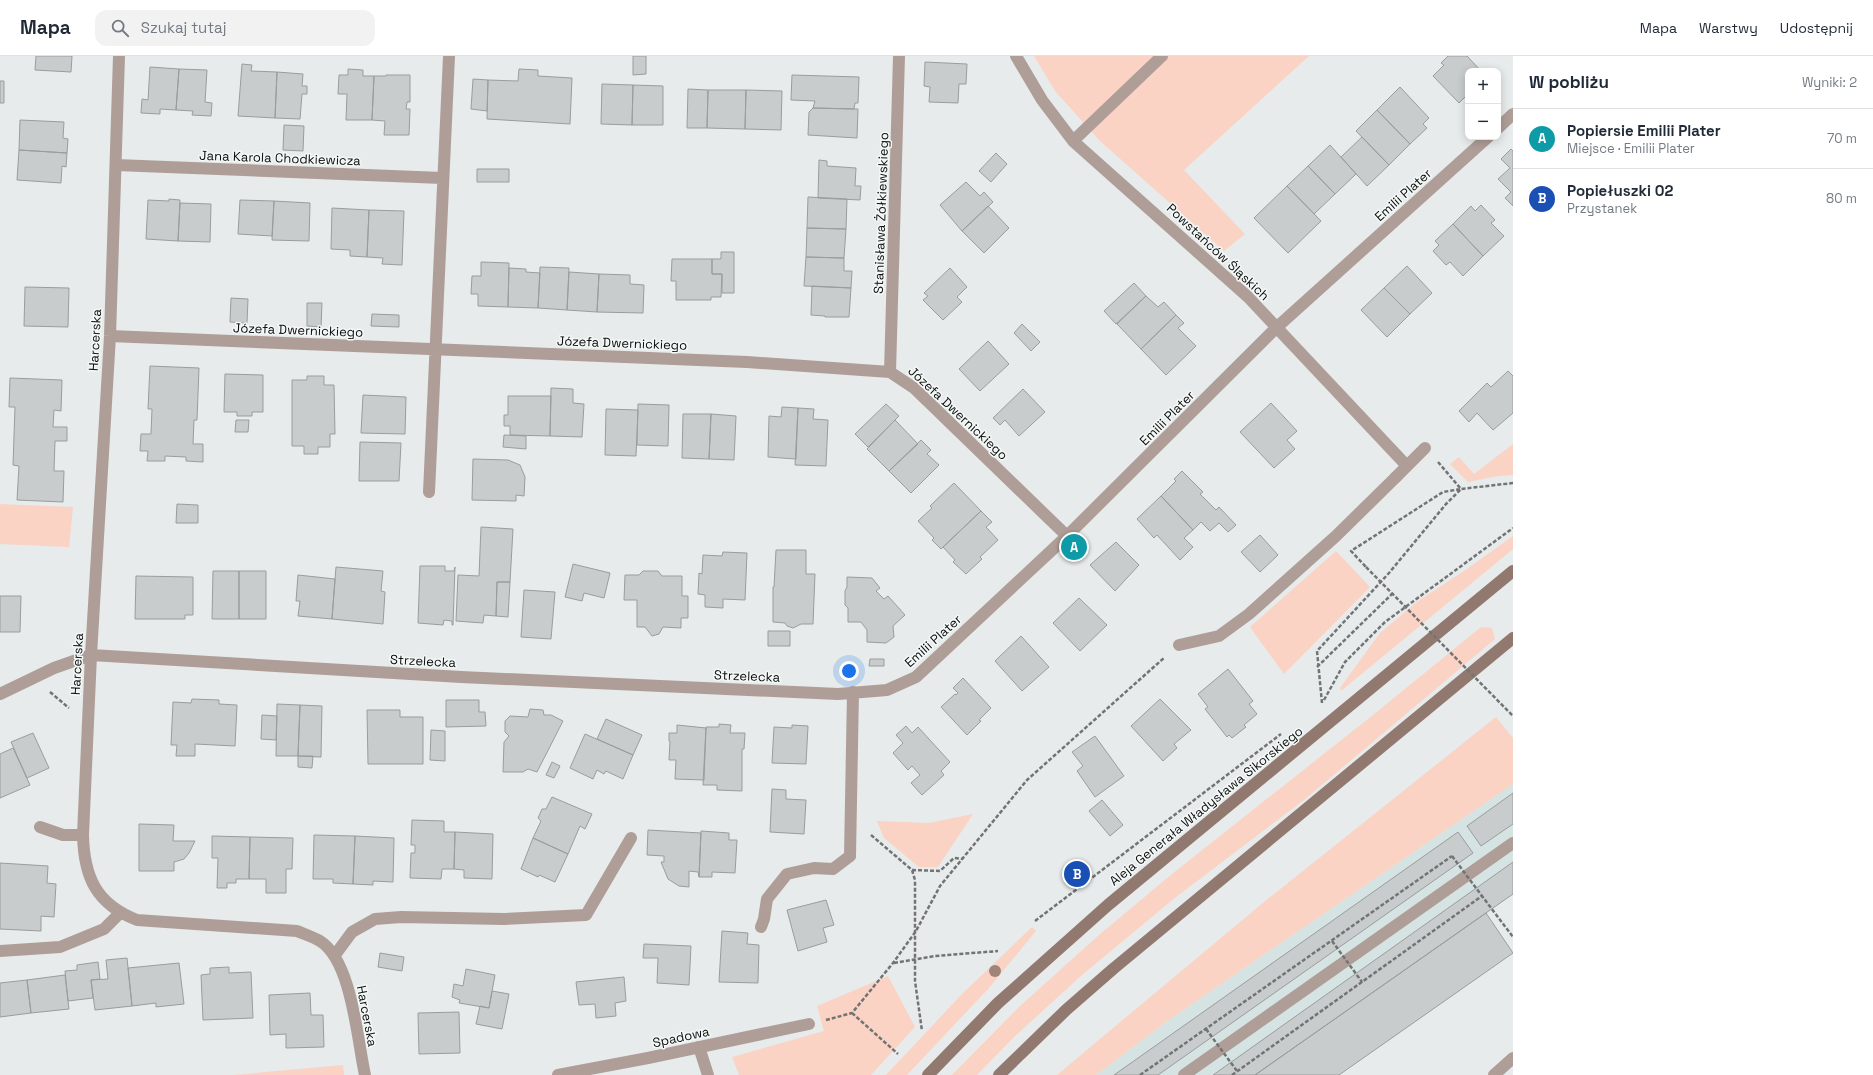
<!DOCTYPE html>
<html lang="pl">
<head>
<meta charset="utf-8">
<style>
	body { margin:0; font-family:"Space Grotesk",sans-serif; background:#f2f2f3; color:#1f2937 }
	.controls { position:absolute; right:12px; top:12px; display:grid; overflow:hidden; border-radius:8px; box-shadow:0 2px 10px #0003 }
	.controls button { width:36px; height:36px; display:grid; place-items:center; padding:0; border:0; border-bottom:1px solid #e0e1e3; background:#fff; color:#1f2937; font:20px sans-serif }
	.you { position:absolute; left:849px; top:615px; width:14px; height:14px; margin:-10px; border:3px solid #fff; border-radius:50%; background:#1a73e8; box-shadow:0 0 0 6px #1a73e833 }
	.badge { display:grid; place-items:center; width:26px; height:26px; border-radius:50%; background:#af4a1a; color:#fff; font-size:13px; font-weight:700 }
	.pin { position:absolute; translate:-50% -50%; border:2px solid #fff; box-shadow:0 1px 4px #0006 }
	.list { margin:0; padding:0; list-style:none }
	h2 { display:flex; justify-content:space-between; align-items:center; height:52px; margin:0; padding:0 16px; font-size:17px }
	h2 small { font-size:13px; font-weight:400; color:#747a83 }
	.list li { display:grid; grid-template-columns:26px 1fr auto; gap:12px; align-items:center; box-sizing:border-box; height:60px; padding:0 16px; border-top:1px solid #e0e1e3 }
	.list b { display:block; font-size:15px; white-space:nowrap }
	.list p { margin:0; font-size:13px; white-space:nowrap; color:#747a83 }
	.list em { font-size:13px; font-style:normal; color:#747a83 }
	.icon { flex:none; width:22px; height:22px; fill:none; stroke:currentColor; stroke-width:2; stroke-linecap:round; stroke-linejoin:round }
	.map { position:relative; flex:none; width:1513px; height:1019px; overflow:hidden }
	header { display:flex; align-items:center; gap:24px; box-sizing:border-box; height:56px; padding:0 20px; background:#fff; border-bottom:1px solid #e0e1e3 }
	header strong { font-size:19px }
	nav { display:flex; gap:22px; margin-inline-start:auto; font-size:14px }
	.search { width:280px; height:36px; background:#f2f2f3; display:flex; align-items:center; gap:10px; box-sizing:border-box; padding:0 14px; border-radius:12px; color:#747a83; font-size:15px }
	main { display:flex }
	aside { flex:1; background:#fff }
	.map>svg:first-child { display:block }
	.built { fill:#d5e3e2 }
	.green { fill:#fad3c4 }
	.building { fill:#c8cccc; stroke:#999d9c }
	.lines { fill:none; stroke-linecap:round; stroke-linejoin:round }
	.path { stroke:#727474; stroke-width:2.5; stroke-dasharray:4 2; stroke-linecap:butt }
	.service { stroke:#af9e97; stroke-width:12 }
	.minor { stroke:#af9e97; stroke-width:12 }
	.secondary { stroke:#92796f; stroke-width:12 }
	.path-bridge { stroke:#727474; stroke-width:2.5; stroke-dasharray:4 2; stroke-linecap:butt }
	.tree { fill:#9f8579 }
	.labels { text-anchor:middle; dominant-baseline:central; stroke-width:3; stroke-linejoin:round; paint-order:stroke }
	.street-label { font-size:13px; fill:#0c0d0d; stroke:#f4f9f8 }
</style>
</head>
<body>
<header>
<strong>Mapa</strong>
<div class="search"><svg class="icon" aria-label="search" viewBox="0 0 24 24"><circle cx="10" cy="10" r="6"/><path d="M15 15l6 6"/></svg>Szukaj tutaj</div>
<nav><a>Mapa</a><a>Warstwy</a><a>Udostępnij</a></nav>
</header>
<main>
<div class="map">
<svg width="1513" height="1019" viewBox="0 0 1513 1019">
	<rect width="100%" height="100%" fill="#e7ebeb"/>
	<path class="built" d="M1513 728V838L1256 1019H1096L1170 963Z"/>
	<path class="green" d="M1034 0H1309L1184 114 1245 178 1224 195 1100 85 1055 35Z
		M1513 388V419L1498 420 1468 426 1450 408 1459 401 1474 418Z
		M0 448 73 451 69 491 0 488Z
		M1513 480V493L1341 635 1340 632 1380 577 1418 545 1464 515Z
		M1336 495 1370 531 1284 618 1250 571Z
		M1481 571 1492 572 1495 583 1304 744 1176 841 1082 919 1014 981 977 1019H952L1019 951 1099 879 1172 818 1378 655Z
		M1496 661 1513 682V728L1170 963 1096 1019H1057L1264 846Z
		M973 758 938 811H919L884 782 877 765 929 767Z
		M1032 871 1036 875 989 932 907 1019H886L962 938Z
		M888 920 915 971 871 1019H739L732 1001 824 975 817 950Z
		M343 1009 344 1019H233Z"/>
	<path class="building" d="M36 0H72L71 16 35 14Z
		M633 0H646V18L633 19Z
		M1448 0H1467L1481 15H1468V38L1459 47 1433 20 1444 9 1441 7Z
		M925 6 967 8 966 28H959L958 47 929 46 930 31 924 30Z
		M242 8 252 9 251 15 277 16 275 62 238 60Z
		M150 11 179 13 176 54 160 53V58L141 57 142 43 148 44Z
		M179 13 207 14 205 46 212 47 211 60 192 59 193 55 176 54Z
		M348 13 363 14V20H374L372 64H346L347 38H338L339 19H348Z
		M519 13 538 14V20L572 22 570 68 487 63 488 24 518 25Z
		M277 16 303 18 302 30H307V38H302L300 63 275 62Z
		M386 19H410V46H407L406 53H410L409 79H384L385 65 372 64 374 20H386Z
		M792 19 859 21 858 47H855L854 53 813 52 815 45 791 44Z
		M473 23 488 24 487 55 471 53Z
		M0 25H4V47H0Z
		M602 28 633 29 632 69 601 68Z
		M633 29 663 30V69H632Z
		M1400 31 1429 62 1423 68 1427 72 1410 88 1377 54Z
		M688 33 708 34 707 72H687Z
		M708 34H746L745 73 707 72Z
		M746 34 782 35 781 74 745 73Z
		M813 52 858 53 857 82 808 79 809 56Z
		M1377 54 1410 88 1389 109 1356 75Z
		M20 64 64 66 63 82 68 83 67 97 19 94Z
		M284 69 304 70 303 95 283 94Z
		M1362 81 1389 109 1367 130 1341 101Z
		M1330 89 1356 118 1335 138 1308 110Z
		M1511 93 1513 95V150L1505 142 1511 136 1498 123 1510 112 1501 103Z
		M19 94 67 97 66 111 62 110 61 127 17 124Z
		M996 97 1007 108 991 126 979 115Z
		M819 104 827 105V110L856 112 855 130H861L860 144 818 142Z
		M1308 110 1335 138 1314 158 1287 130Z
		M477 113H509V126H477Z
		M966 126 980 140 984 136 993 146 962 175 940 149Z
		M1287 130 1321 165 1288 197 1254 162Z
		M808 141 847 143 846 173 807 172Z
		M169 143 180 144 178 185 146 183 148 144 169 145Z
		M240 144 274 145 272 180 238 178Z
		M274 145 310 147 309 185 272 184Z
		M180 147 211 148 210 186 178 185Z
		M1481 149 1495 164 1491 167 1504 180 1483 200 1453 168 1471 150 1475 155Z
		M988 150 1009 172 984 197 962 175Z
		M332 152 369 154 367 201 350 200V194L331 193Z
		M369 154 404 155 402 209 382 208 383 202 367 201Z
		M1453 168 1483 200 1463 220 1450 206 1446 209 1433 195 1439 189 1435 185Z
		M807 172 846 173 844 202 806 201Z
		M721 196H734V237H722V218H712V203H721Z
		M806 201 844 202V215H852L851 232 804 230Z
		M672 203H712V218H722L721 241H711V244H676V225H671Z
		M481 206 509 207 508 251 478 250V238H471L472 220H481Z
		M1407 210 1432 237 1410 258 1384 232Z
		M540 211 569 212 567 254 538 252Z
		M509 212 526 213V216L540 217 538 252 508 251Z
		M950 212 967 231 957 241 962 246 943 264 923 244 928 240 924 237Z
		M569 216 599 218 597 256 567 254Z
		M599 218 630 219V228L644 229 643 257 597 256Z
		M1134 227 1146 240 1116 268 1104 255Z
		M812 230 851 232 849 261H825V260L811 259Z
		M25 231 69 232 68 271 24 270Z
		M1384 232 1410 258 1387 281 1361 254Z
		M1146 240 1158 251 1164 246 1176 259 1141 293 1117 268Z
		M231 242 248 243 247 267 230 266Z
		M307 247H322L321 271 307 270Z
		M372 258 399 259V271L371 270Z
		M1176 259 1184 267 1178 272 1196 290 1166 319 1141 293Z
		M1022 268 1040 286 1031 295 1014 277Z
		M988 285 1009 308 980 335 959 313Z
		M150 310 199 312 197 364H194L193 388H203V406L186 405V401L165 400V405H147L148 395H140L141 378H151L152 353H148Z
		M1508 315 1513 320V357L1493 374 1477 357 1469 366 1459 355 1487 327 1491 331Z
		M225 318 263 319V356H252V360H237V356H224Z
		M307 320H324V329H334L335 378H330V391H318V398H304V390H292V324H307Z
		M10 322 62 324 61 355 54 354 53 371H67V385H55L54 415H64L63 446 17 444 19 410 13 409 15 351H9Z
		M551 332 573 333V347L584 348 582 381 550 380Z
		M1023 333 1045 356 1019 380 1005 364 1000 369 993 362Z
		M363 339 406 341 405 378 361 377Z
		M508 340H551L550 380 510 379V370H504V359H508Z
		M1271 347 1297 375 1287 384 1295 393 1274 412 1240 376Z
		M638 348 669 349 668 390 637 389Z
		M886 348 899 360 868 391 855 378Z
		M782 351 798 352 796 403 768 401 769 360 781 361Z
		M798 352 814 353 813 363 828 364 826 410 795 409Z
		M606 353 638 354 636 400 605 399Z
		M683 358H711L709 403 682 402Z
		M711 358 736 360 734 404 709 403Z
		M236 364H249L248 376H235Z
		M895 364 918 388 889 415 867 393Z
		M504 379 526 380V393L503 391Z
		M921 384 931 394 927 398 939 409 911 437 889 415Z
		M360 386 401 387 399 425H359Z
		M473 403 508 404 520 409 525 421 524 440 516 439V445L472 444Z
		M1182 415 1203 436 1200 438 1216 454 1219 451 1236 469 1228 476 1219 467 1210 475 1201 466 1193 474 1161 440 1176 425 1174 423Z
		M954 427 981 455 941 493 932 484 934 482 918 465 932 452 930 450Z
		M1161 440 1193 474 1184 482 1193 491 1180 504 1157 479 1154 482 1137 463Z
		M177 448 198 449V467H176Z
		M981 455 992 466 986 471 998 484 980 501 982 503 966 518 953 506 955 504 943 491Z
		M481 471 513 473 510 526H497L496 560 484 559 483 567 456 565 458 519 479 520Z
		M1260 479 1278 499 1260 516 1241 496Z
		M1116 486 1139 509 1115 535 1090 509Z
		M776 494H806V518H815L813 568H801L793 572 787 570 785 567 773 566V531H774Z
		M723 496 747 497 745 544 723 543V552L705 551V539L698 538 699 517 702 518 703 499 722 500Z
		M573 508 610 517 604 542 584 537 582 545 565 541Z
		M420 510H445V515H454L455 511 453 569H452V565L444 564 443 569 418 567Z
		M336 511 383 515 381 535 385 536 383 568 332 563Z
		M213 515H239V563H212Z
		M239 515H266V563H239Z
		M643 515H658L662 520H682V540H688V562H681V572L663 571 659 578 652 580 645 571H637V544H624L625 519H639Z
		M298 519 335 523 332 563 298 560 300 545H296Z
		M136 520 193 521V559H185V563H135Z
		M847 521 872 522 880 532 876 535 884 543 888 540 905 559 893 570 894 581 886 587 867 586V574L861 566H848V552L845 549V535L847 531Z
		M497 526H510L508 561 496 560Z
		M524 534 555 536 551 583 521 581Z
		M0 540H21L20 576H0Z
		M1079 542 1107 569 1080 595 1053 567Z
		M768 575H790V590H768Z
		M1021 580 1049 611 1022 635 995 605Z
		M870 603H884V610H869Z
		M1228 613 1253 645 1249 648 1257 658 1244 669 1246 671 1232 682 1229 679 1227 681 1205 653 1208 651 1198 638Z
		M963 622 991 652 979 664 981 665 967 679 941 651 955 638 956 639 958 637 953 632Z
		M192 643 219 644V648L237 649 235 690 195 688V700H176L177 689H171L173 646 191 647Z
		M1160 643 1191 674 1174 688 1177 692 1163 705 1131 670Z
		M446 644H479V656H485L486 670 446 671Z
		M277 648 300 649 298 700H276Z
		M300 649 322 650 321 701 298 700Z
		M530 653 543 654 544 659H551L563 665 537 716 528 713 523 716H503L504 686 509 680 505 676V665L510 660 528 661Z
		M367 654H400V661H423V708H368Z
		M262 659 277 660 276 684 261 683Z
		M606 663 642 679 633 699 597 683Z
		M719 668 731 669 730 677H745L744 693H742V735L717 734V729H703L706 671H719Z
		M677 669 706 672 704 724 675 723 676 704H669L670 685H669V677H677Z
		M792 669 808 670 806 708 772 707 774 671 792 672Z
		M906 670 912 677 918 671 950 706 941 715 944 719 922 739 911 727 920 719 912 710 908 714 893 697 903 687 896 679Z
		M431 674 445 675V705L430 704Z
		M33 677 49 712 27 722 11 686Z
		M585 678 633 699 623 723 606 715 604 718 597 714 593 723 570 712Z
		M1095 680 1124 720 1095 741 1077 715 1083 710 1072 696Z
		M13 692 30 729 0 742V698Z
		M298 700H313L312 712 298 711Z
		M552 706 560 710 554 722 546 719Z
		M772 733 786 734V743L806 744 804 778 770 776Z
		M1513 737V768L1481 790 1467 770Z
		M552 741 592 758 585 773 580 770 568 798 533 782 541 765 538 762 542 753H546Z
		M1102 744 1123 769 1110 780 1089 755Z
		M412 764 444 765V776H455L454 813H442L441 823 410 822 411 797H415V789H411Z
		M139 768 174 769 173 785H195L189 797 184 803 174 806V815H139Z
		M648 774 701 777 699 821 698 816 689 815V831L679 830 668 823 661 806H664V800L647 799Z
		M701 775 729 777V784H737L735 817 712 816V821H699Z
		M455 776 493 778 492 823 464 822V814L454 813Z
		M1458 776 1473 797 1158 1019H1114Z
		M314 779 355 780 353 828 333 827V823H313Z
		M212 780 250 781 249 823H236V827H227V832H217L218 802H212Z
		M355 780 394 782 393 826 373 825V829L353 828Z
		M250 781 293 782 292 813H286V837H266V823H249Z
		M533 782 568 798 555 826 539 819 538 821 521 813Z
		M1513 806V838L1255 1019H1213Z
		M0 807 48 810 47 827 56 828 54 861 41 860V875L0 873Z
		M826 844 834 869 823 872 827 886 798 895 787 854Z
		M1486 857 1513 897 1339 1019H1255Z
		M722 875 748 877 747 888 759 889 758 927 719 926Z
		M644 888 691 890 689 929 657 927 658 902H643Z
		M380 897 404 901 402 915 378 911Z
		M127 902 132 950 95 954 91 924 108 923 106 904Z
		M98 906 100 923 91 924 93 942 68 945 65 915 77 914V909Z
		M179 907 184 948 156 951V947L132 950 128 912Z
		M229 911V917L251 916 253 962 203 964 201 919 210 918V912Z
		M466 913 495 919 489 952 459 947 460 944 452 941 454 928 463 930Z
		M65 919 69 953 31 957 27 924Z
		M624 921 626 945 615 947 616 960 596 962 595 948 579 949 576 926Z
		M27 924 31 957 0 961V927Z
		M492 935 509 938 502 973 476 968 480 950 489 952Z
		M310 937 311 959H323L324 991 286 992V978L270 979 269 939Z
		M459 956 460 997 419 998 418 957Z"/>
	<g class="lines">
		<path class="path" d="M1438 406 1461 433 1513 427
			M1317 611 1392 538
			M50 636 69 652
			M1324 644 1345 606 1385 566 1513 472
			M1322 647 1317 595 1389 517 1446 448 1461 433 1443 436 1351 495 1366 511
			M871 779 912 814 915 824V925L922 975
			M912 814 940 815 954 802 963 803
			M1035 865 1281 678
			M894 907 935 900 998 895
			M852 957 898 998
			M826 964 852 957 893 907 916 875 940 830 1027 724 1165 601
			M1140 1019 1452 800
			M1232 1019 1482 840 1513 881"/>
		<path class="service" d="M1179 589 1219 580 1249 558 1336 480 1396 421
			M40 771 63 779H83
			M761 871 764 863 767 843 787 818 814 812 833 813 850 800
			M699 991 708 1019
			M1184 1019 1513 787
			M1494 1019 1513 1002"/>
		<path class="minor" d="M119 0 110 280 91 599 83 779C84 821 96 848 137 864L297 875C304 878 313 881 320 885 352 905 357 983 365 1019
			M1016 0 1042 44 1073 85 1248 241 1407 410
			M1498 72 1513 58
			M1073 85 1162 0
			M116 109 442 122
			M110 280 747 306 890 316 914 332 1067 480
			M890 316 899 0
			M1396 421 1425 392
			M429 436 449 0
			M0 638 54 612 91 599 461 621 838 638 887 634 916 621 1067 480 1276 272 1488 81
			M850 800 853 636
			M0 895 60 891 104 873 120 857
			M335 899 352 876 375 863 401 861 504 863 586 859 631 782
			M558 1019 648 1002 809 968"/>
		<path class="secondary" d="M928 1019 998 947 1108 849 1513 515
			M999 1019 1066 954 1113 913 1513 582"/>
		<path class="path-bridge" d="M1366 511 1513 660
			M1452 800 1482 840
			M1332 885 1362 926
			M1206 973 1237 1015"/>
	</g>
	<circle class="tree" cx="995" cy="915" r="6"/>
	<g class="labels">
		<g class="street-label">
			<text transform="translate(280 102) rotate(2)">Jana Karola Chodkiewicza</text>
			<text transform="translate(1403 139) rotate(-42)">Emilii Plater</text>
			<text transform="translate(881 157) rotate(-88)">Stanisława Żółkiewskiego</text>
			<text transform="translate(1218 196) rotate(43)">Powstańców Śląskich</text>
			<text transform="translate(298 274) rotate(2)">Józefa Dwernickiego</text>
			<text transform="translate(95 284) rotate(-87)">Harcerska</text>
			<text transform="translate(622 287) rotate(2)">Józefa Dwernickiego</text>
			<text transform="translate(958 357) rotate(43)">Józefa Dwernickiego</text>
			<text transform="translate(1167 362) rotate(-45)">Emilii Plater</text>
			<text transform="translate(933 585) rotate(-42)">Emilii Plater</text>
			<text transform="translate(423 605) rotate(3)">Strzelecka</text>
			<text transform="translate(77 608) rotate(-87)">Harcerska</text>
			<text transform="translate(747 620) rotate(2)">Strzelecka</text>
			<text transform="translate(1206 750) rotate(-39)">Aleja Generała Władysława Sikorskiego</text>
			<text transform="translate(367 960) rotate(79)">Harcerska</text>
			<text transform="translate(681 981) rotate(-12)">Spadowa</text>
		</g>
	</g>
</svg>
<div class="controls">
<button>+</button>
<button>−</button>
</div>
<div class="you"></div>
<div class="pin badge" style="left:1074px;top:491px;background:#0f9aa8">A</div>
<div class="pin badge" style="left:1077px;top:818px;background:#1a4fb4">B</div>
</div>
<aside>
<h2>W pobliżu<small>Wyniki: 2</small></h2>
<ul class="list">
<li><span class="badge" style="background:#0f9aa8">A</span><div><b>Popiersie Emilii Plater</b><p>Miejsce · Emilii Plater</p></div><em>70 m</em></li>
<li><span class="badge" style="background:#1a4fb4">B</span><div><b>Popiełuszki 02</b><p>Przystanek</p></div><em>80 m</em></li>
</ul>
</aside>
</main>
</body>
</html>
